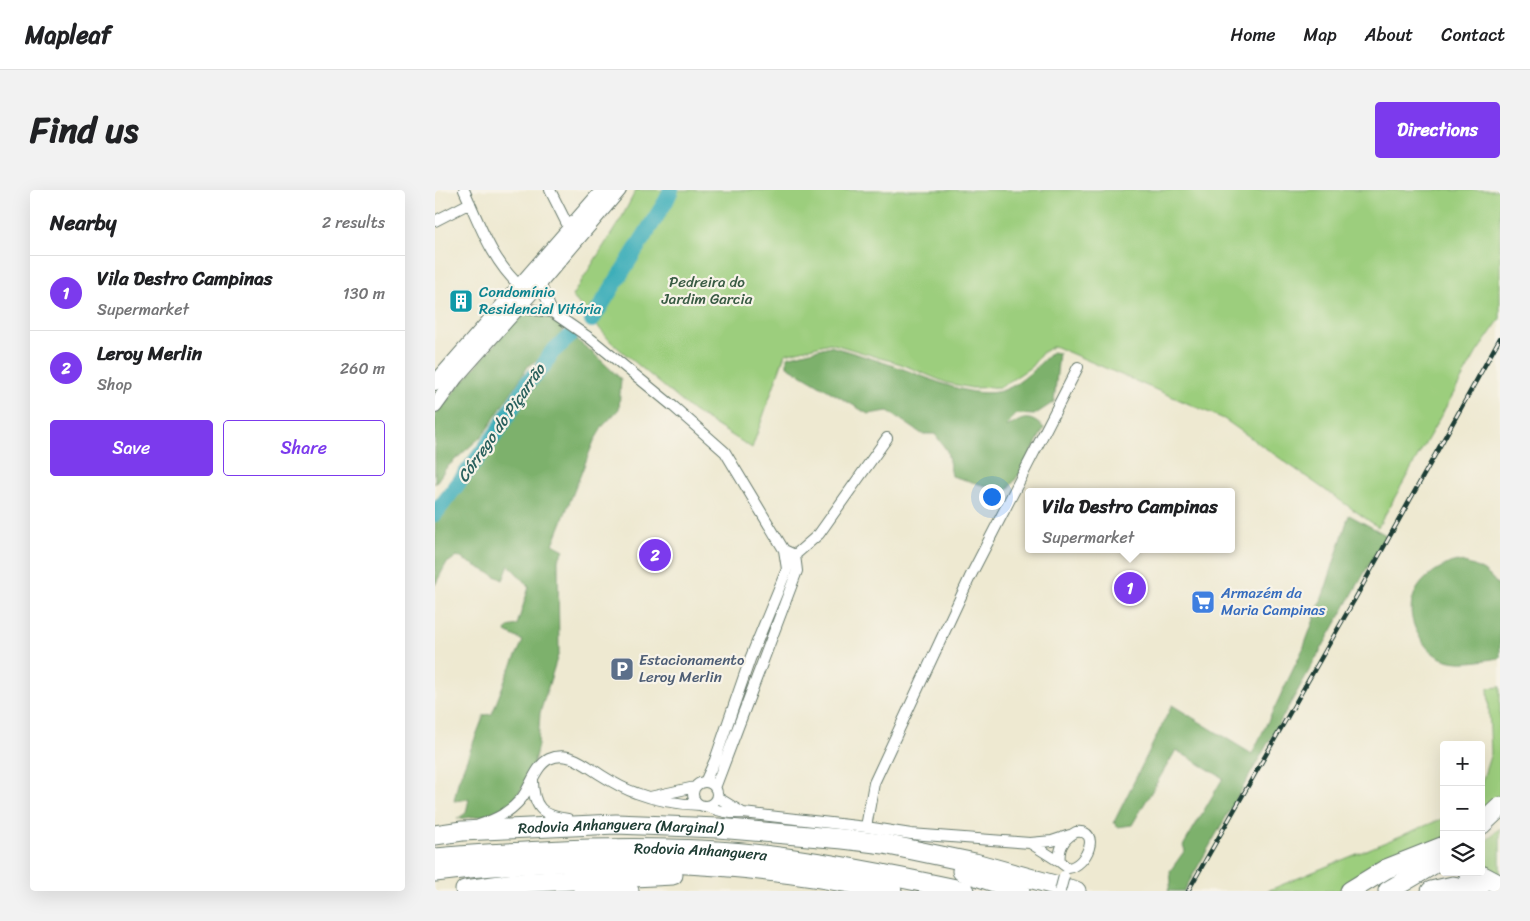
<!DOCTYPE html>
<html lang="en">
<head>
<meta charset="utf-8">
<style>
	body { margin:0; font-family:Sriracha,sans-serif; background:#f2f2f2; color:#202124 }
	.controls { position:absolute; right:15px; bottom:15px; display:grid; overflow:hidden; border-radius:5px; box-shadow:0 5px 20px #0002 }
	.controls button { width:45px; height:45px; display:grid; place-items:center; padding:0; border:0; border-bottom:1px solid #e0e0e0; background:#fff; color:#202124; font:25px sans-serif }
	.you { position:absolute; left:556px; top:306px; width:18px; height:18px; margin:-12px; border:4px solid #fff; border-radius:50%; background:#1a73e8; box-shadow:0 0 0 8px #1a73e833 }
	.badge { display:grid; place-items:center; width:32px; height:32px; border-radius:50%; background:#7c3aed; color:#fff; font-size:16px; font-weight:700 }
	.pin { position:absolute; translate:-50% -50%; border:2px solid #fff; box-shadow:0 1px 5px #0006 }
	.popup { position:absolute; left:590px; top:298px; width:210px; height:65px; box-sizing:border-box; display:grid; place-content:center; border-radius:5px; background:#fff; filter:drop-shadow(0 1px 4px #0005); font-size:16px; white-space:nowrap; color:#757577 }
	.popup b { font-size:19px; color:#202124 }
	.popup::after { content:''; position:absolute; left:50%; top:100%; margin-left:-10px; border:10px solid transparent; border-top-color:#fff }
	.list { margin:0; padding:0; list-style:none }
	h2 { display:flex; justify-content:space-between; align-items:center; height:65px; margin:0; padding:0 20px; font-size:21px }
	h2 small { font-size:16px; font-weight:400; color:#757577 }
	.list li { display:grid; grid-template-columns:32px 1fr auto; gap:15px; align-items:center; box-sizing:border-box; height:75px; padding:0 20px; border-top:1px solid #e0e0e0 }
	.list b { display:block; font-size:19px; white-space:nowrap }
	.list p { margin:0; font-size:16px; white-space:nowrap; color:#757577 }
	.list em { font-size:16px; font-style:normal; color:#757577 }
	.actions { display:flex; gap:10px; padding:15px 20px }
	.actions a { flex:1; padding:11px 0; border:1px solid #7c3aed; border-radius:5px; text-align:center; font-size:18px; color:#7c3aed }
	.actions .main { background:#7c3aed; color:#fff }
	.icon { flex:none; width:28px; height:28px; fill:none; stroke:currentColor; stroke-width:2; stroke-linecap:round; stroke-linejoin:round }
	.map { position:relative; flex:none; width:1065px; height:701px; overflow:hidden; border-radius:5px }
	header { display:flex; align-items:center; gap:30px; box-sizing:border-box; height:70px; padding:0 25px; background:#fff; border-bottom:1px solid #e0e0e0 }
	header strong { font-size:24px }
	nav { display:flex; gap:28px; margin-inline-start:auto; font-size:18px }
	.intro { display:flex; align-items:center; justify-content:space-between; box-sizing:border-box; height:120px; padding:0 30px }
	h1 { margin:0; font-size:35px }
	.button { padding:12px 22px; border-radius:5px; background:#7c3aed; color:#fff; font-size:18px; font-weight:700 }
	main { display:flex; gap:30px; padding:0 30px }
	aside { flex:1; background:#fff; border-radius:5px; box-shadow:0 5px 20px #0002 }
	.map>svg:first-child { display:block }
	.green { fill:#9cce7d; stroke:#5e8658 }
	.forest { fill:#7db16c; stroke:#4e7750 }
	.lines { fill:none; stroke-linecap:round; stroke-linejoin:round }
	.river { stroke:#3eaeb9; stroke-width:16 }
	.street-casing { stroke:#67796b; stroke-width:12 }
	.secondary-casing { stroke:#67796b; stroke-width:16 }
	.highway-casing { stroke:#67796b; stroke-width:21 }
	.street { stroke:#fff; stroke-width:10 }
	.secondary { stroke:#fff; stroke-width:14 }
	.highway { stroke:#fff; stroke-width:19 }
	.rail-casing { stroke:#1f3d34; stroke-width:4.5 }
	.rail { stroke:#f7f3e8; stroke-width:2.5; stroke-dasharray:8; stroke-linecap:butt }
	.street-bridge-casing { stroke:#67796b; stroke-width:12; stroke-linecap:butt }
	.street-bridge { stroke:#fff; stroke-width:10 }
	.labels { text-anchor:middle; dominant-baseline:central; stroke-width:4.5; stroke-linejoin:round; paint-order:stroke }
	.park-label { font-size:15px; fill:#385a43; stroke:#f7f3e8 }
	.culture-label { font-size:15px; fill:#0d838f; stroke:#f7f3e8; text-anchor:start }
	.shop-label { font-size:15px; fill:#366cbe; stroke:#f7f3e8; text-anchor:start }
	.service-label { font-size:15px; fill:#4e5e75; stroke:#f7f3e8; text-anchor:start }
	.street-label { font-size:15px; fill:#1f3d34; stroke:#f7f3e8 }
	.water-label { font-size:16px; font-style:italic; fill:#285f5c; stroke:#f7f3e8 }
</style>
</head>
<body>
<header>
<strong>Mapleaf</strong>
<nav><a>Home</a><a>Map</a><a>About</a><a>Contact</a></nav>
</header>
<div class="intro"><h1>Find us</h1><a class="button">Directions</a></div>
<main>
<aside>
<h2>Nearby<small>2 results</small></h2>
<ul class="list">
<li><span class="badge">1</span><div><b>Vila Destro Campinas</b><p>Supermarket</p></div><em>130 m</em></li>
<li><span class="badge">2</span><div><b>Leroy Merlin</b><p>Shop</p></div><em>260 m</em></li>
</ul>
<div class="actions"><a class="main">Save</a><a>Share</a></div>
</aside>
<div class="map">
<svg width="1065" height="701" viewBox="0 0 1065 701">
	<rect width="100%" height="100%" fill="#f7f3e8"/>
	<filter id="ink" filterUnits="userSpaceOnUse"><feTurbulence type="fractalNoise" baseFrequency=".02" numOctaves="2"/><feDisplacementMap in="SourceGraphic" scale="10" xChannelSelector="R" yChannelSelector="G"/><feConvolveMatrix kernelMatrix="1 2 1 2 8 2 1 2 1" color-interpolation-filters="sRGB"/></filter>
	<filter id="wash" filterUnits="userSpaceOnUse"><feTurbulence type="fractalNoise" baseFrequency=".0096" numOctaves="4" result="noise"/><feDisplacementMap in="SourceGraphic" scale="20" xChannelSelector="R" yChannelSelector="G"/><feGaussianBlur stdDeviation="1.12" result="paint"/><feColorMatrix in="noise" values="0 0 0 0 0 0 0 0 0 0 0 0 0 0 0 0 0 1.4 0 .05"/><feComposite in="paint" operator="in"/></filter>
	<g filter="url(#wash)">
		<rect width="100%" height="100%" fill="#eee9d1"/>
		<path class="green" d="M201 0H1065V129L1042 162 943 337 789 229 619 156 608 162 596 177 566 197 537 198 512 193 466 174 395 153 350 164 317 258 258 221 176 152 137 106 187 27Z
			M1065 497V603L1062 610 1046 629V595L1056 563 1053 498Z
			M1009 628V650L951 674 903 701H832Z
			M1065 638V691L1046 681V656Z"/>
		<path class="forest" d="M102 123 111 126 128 136 126 145 106 168 94 175 49 244 11 278 0 294V224L86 124Z
			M139 148 157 162 186 189 184 219 168 236 159 251 118 354 129 360 123 370 124 462 105 523 103 555 96 584 77 614 59 624 22 629 31 623 34 609 19 611 23 592 49 525 57 524 72 485 88 451 71 442 73 437 82 435 94 397 74 375 68 390 22 366 11 374 0 395V332L63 250 99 198 118 167Z
			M395 156C419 163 442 170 465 178 493 187 539 211 569 200 588 193 602 176 617 162L624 163 619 212 599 225 580 224 571 237C588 230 591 222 609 238L586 282 571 302 517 286 512 261 500 244H487L453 221 433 224 352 176V167Z
			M914 325 951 345 749 701H733L736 692 735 681 750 660 748 656 788 588 741 560 697 635 682 637 679 632 737 515 817 564 868 459 891 397Z
			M1022 371 1039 376 1049 381 1057 388 1065 398V468C1049 470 1028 475 1012 470 1000 467 992 459 986 449 962 413 985 382 1022 371Z"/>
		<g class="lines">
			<path class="river" d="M157 130 231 11 236 0
				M0 324 63 241 93 192 107 178 117 162 135 146"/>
		</g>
	</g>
	<g filter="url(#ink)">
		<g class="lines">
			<g class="street-casing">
				<path id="street" d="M29 0C44 33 57 71 85 96
					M115 0 135 40
					M0 31 35 13
					M105 93 117 122
					M83 118 117 122 156 149 239 217 290 262 349 360 352 379 315 469 280 570 270 592
					M355 368 360 365 384 344 452 248
					M98 590C98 617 107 626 133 629
					M258 604a12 12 0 1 1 24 0a12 12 0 1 1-24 0Z
					M280 598 362 381 360 365 349 360
					M215 607 260 597
					M282 607 308 623
					M271 616C284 621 294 624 308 623L431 637 476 644 595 653 617 651 635 645
					M44 635C61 629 74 623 86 609 95 598 101 575 114 569 134 560 150 575 166 585 177 592 189 599 201 603 222 611 242 614 265 615
					M431 637 439 593 535 387 643 177
					M641 642C667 639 652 676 633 678L625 672C623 659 629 648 641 642Z
					M595 653 625 672"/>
			</g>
			<g class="secondary-casing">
				<path id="secondary" d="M0 193 168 0
					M0 216 21 187 105 93 184 0"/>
			</g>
			<g class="highway-casing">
				<g id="highway">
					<path d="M1046 635 1065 617"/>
					<path id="s1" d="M0 645 27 641 181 634 283 638 408 649 449 654 540 673 641 701"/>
					<path id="s2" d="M0 668C36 664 73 663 109 661 187 657 266 657 344 667 406 675 468 688 530 701"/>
					<path d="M527 681 585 701"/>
					<path d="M0 682C151 663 308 670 457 701"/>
					<path d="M1033 682 1048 686 1065 695"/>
					<path d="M30 700 80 693 238 685"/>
					<path d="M148 700 194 701"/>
					<path d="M915 701 951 679 1009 656"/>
					<path d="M953 701 1009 668"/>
					<path d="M996 701 1018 696 1044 701"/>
				</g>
			</g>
			<use href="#street" class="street"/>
			<use href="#secondary" class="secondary"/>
			<use href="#highway" class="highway"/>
			<g class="rail-casing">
				<path id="rail" d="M753 701 921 407 1065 148"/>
			</g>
			<use href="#rail" class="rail"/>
			<g class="street-bridge-casing">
				<path id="street-bridge" d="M625 701 629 686"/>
			</g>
			<use href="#street-bridge" class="street-bridge"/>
		</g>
	</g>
	<defs>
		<g id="building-square" transform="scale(1.25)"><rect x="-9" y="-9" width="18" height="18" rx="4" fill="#0f9aa8" stroke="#f7f3e8"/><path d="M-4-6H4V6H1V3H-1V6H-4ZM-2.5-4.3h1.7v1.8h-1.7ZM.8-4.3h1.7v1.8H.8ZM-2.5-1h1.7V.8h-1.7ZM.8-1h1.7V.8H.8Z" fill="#fff"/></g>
		<g id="supermarket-square" transform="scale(1.25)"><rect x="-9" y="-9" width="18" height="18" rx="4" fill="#3f7fe0" stroke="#f7f3e8"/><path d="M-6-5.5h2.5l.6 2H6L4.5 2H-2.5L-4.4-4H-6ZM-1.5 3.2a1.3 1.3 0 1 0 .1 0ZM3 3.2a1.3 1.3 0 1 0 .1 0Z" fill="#fff"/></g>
		<g id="parking-square" transform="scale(1.25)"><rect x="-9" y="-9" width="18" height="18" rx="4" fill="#5c6f8a" stroke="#f7f3e8"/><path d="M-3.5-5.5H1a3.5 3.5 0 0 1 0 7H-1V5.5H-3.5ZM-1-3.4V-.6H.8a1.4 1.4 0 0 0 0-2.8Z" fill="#fff"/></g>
	</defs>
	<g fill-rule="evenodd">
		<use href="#building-square" x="26" y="111"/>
		<use href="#supermarket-square" x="768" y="412"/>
		<use href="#parking-square" x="187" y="479"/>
	</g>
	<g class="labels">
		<g class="park-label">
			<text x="272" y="92">Pedreira do<tspan x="272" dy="17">Jardim Garcia</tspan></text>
		</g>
		<g class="culture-label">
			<text x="44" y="102">Condomínio<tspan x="44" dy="17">Residencial Vitória</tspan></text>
		</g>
		<g class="shop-label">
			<text x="786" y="403">Armazém da<tspan x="786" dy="17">Maria Campinas</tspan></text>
		</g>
		<g class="service-label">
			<text x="204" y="470">Estacionamento<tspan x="204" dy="17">Leroy Merlin</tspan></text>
		</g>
		<g class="street-label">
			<text stroke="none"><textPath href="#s1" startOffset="186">Rodovia Anhanguera (Marginal)</textPath></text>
			<text stroke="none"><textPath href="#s2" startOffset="266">Rodovia Anhanguera</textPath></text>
		</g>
		<g class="water-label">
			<text transform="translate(66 233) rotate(-55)">Córrego do Piçarrão</text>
		</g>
	</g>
</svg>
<div class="controls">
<button>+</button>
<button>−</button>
<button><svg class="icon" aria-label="layers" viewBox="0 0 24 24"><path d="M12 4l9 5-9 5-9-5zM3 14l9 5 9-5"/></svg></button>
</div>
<div class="you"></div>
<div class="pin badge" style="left:695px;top:398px">1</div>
<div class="popup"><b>Vila Destro Campinas</b>Supermarket</div>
<div class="pin badge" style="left:220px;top:365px">2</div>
</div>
</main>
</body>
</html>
